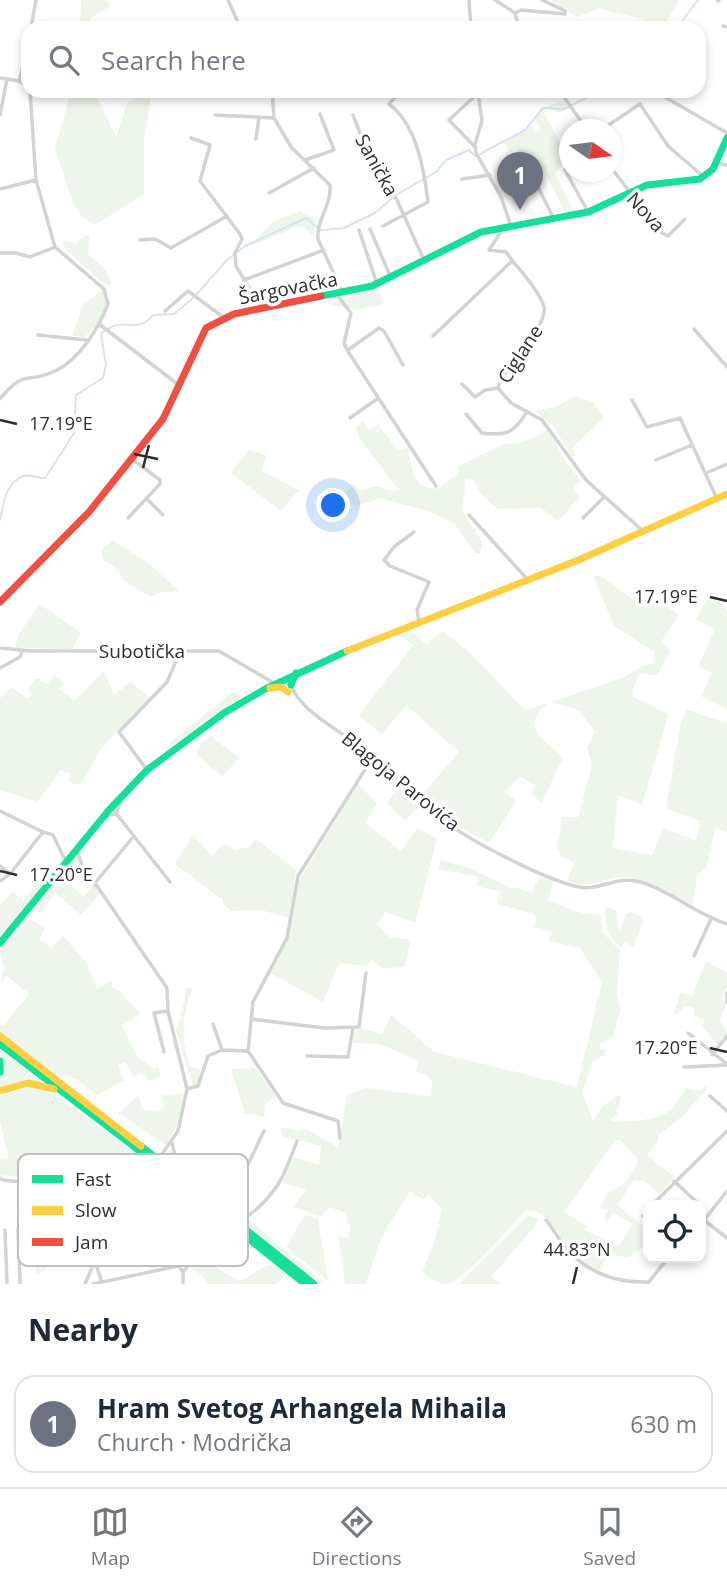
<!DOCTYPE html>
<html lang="en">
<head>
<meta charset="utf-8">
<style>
	body { margin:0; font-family:"Open Sans",sans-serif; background:#f2f2f3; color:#1f2937 }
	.controls { position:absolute; right:21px; bottom:21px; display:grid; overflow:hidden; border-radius:14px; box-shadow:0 4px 10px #0003 }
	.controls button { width:63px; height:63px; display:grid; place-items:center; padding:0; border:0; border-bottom:2px solid #e0e1e3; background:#fff; color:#1f2937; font:35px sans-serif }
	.compass { position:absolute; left:559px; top:119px; width:63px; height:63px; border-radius:50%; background:#fff; box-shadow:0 4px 10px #0003; rotate:104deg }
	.you { position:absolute; left:334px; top:506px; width:24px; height:24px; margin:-18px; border:5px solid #fff; border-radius:50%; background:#1a73e8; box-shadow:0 0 0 10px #1a73e833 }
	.badge { display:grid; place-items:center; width:46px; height:46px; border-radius:50%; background:#777; color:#fff; font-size:23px; font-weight:700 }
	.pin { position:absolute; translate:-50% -58px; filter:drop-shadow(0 2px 4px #0008) }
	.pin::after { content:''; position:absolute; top:37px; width:24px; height:21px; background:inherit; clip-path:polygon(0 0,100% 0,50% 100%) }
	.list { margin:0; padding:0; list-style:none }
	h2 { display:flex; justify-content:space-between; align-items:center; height:91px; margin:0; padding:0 28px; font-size:30px }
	h2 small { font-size:23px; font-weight:400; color:#747a83 }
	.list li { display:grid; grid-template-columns:46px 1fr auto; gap:21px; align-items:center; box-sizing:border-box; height:98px; margin:0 14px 14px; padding:0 14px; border:2px solid #e0e1e3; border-radius:21px }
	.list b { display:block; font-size:26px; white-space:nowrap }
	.list p { margin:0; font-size:23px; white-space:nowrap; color:#747a83 }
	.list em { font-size:23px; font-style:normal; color:#747a83 }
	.icon { flex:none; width:38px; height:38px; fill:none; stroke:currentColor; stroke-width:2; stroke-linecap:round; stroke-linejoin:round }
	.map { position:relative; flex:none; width:727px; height:1284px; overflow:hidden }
	.search { position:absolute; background:#fff; box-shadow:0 4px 10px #0003; left:21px; right:21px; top:21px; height:77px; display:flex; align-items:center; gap:18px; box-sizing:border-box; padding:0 24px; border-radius:21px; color:#747a83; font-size:26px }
	.sheet { height:203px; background:#fff }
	nav { display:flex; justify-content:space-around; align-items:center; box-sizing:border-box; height:98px; border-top:2px solid #e0e1e3; background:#fff; font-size:19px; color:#747a83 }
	nav a { display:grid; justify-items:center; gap:4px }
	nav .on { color:#777 }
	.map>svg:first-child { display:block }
	.green { fill:#eef5eb; fill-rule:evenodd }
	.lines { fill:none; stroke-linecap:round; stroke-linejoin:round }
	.stream { stroke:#d8e2f2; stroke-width:2 }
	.street { stroke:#d3d3d3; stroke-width:3.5 }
	.fast { stroke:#16e098; stroke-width:7 }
	.slow { stroke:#ffcf43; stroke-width:7 }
	.jam { stroke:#f24e42; stroke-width:7 }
	.ticks { fill:none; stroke:#2e2e2e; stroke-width:2.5 }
	.labels { text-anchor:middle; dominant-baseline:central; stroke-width:7; stroke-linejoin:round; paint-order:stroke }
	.street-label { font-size:19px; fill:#2e2e2e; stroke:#fff }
	.key { fill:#fff; stroke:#c0c0c0; stroke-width:2 }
	.key-label { font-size:19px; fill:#2e2e2e }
	.ticks-label { font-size:18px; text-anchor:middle; fill:#2e2e2e; stroke:#fff; stroke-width:7; stroke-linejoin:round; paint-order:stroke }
</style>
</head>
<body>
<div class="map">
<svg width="727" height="1284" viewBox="0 0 727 1284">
	<rect width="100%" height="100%" fill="#fff"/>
	<path class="green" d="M81 0H108L111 6 92 17 84 28H80Z
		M549 0H679L662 28H647L645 19 599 9 577 17Z
		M71 91H94L116 137 127 103 142 95 151 96 144 140V194L95 225 83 218 74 205 55 149Z
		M564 100 570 108 559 113 548 108 543 111 569 159 555 173 574 211 566 213 543 169 519 180 514 168 523 162 517 148 510 152 504 142 525 131 530 124 535 133 541 130 535 120 540 109Z
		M300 211 316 220 314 236 304 227H296L249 247 274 221Z
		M85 235 89 237 88 254 107 271 112 286 100 281 63 246 62 241 77 243Z
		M377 288 384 304 356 310 330 304Z
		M104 289C113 309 97 325 84 338L72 335 83 305Z
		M575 396 593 402 604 418 573 447 575 456H571L554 427 534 411 555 407Z
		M363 421 369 430 378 424 398 451 408 448 413 474 420 485 436 489 457 475 459 466 503 444 522 442 549 430 562 457 582 482 575 484 573 491 580 497 558 521 541 508 497 509 479 492 474 480 466 479 462 510 483 543 480 553H475L454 523 426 510 381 499 358 505 338 502 354 484 361 491 376 486 394 492 398 489 359 438 356 428Z
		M249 450 266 455 262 471 299 490 281 511 231 473Z
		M112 540 148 563 179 591 161 592 151 597 121 579 119 570 103 560 101 551Z
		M599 575 634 600 641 590 679 615 661 642 671 650 657 675 639 674 632 692 633 697 665 712 668 716 642 805 618 795 613 848 652 855 663 828 696 841 700 821 666 808 681 723 687 710 727 723V832L716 827 706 868 697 875 693 905C671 894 646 876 621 877 598 878 595 890 567 881L574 862 561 857 557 848 562 817H578L592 765 587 748 595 732 580 711 552 702 624 677 644 665 653 664 655 652 614 626 594 577Z
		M708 598 721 603 727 612V709L701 696 712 673 698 666 715 630 696 619Z
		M40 604 81 633 72 649 15 648 18 635Z
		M409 630 426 644 443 631 469 652 525 710 548 703 539 711 533 725 540 737 563 757 542 803 531 794 535 786 520 776 505 792 516 801 489 843 453 824 421 796 459 752 406 705 382 734 359 715 413 645 398 634Z
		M104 671 114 695 130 682 150 698 103 746 80 785 68 782 71 774 60 770 38 802 0 790V698L11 687 28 699 32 694 28 689 37 678 47 684 54 675 64 682 59 689 75 701Z
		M234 691 242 697 165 751 174 739Z
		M211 736 239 758 222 777 197 755 200 744Z
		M358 784 377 803 365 823 401 851 418 828 437 839 415 923 385 912 377 925 390 937 411 940 404 967 383 968 372 961 366 966 339 963 323 1002 269 972 287 942 299 881Z
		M401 787 420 805 405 821 386 802Z
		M193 835 212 856 223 844 237 851 240 847 248 849 256 839 296 870 289 918 261 910 231 911 223 904V900L175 864Z
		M76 853 80 857 82 875 71 869 64 880 83 896 94 884 101 893 81 915 55 892 40 914 36 908Z
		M441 860 469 868 514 889 515 887 531 893 540 877 553 881 548 901 582 913 601 915 602 932 620 950 617 994 620 1009 614 1035 600 1044 599 1049 606 1050 604 1055 592 1062 582 1093 593 1121 603 1106 618 1095 621 1097 617 1114 609 1120C625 1124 657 1120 669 1111 676 1106 682 1094 686 1088L700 1091 705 1086 707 1089 683 1116 658 1135V1141L647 1156 675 1177 659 1194 645 1181 634 1180 617 1205 648 1230V1244L628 1257 612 1255 604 1261 601 1273C590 1267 577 1260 569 1250 557 1234 550 1211 526 1210 512 1224 463 1282 446 1284 437 1284 429 1277 422 1272L434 1244 442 1209 429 1195 423 1200 410 1191 380 1240 366 1284H345L338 1236 348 1238 351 1225 346 1224 347 1213 329 1207 321 1216 293 1207 306 1190 282 1183 294 1157 319 1165 321 1146 282 1136 281 1127 298 1131 307 1129 338 1148 347 1095 367 1088 431 1096 432 1081 426 1074 416 1072 419 1061 380 1044 353 1043 355 1031 361 1028 382 1035 391 1015 435 1052 577 1087 602 982 580 948 549 941 552 932 534 928 536 917 533 914 497 904 500 892 477 886 479 877 438 869ZM615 1140H620L638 1159C636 1172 622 1189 608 1192L600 1208 608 1209 604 1218 607 1221 613 1212 633 1224 619 1246 585 1230 587 1226 564 1212Z
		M49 867 55 871 17 919 0 934V906L13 891 23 901Z
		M605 907 616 910 619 933 626 914 631 912 644 918 633 947 626 941 621 948C607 934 605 927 605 907Z
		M27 917 45 928 39 939 52 948 63 936 86 962 98 989 112 980V987L121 992 140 1014 122 1026 138 1057 153 1069 158 1067 161 1076 149 1081 142 1073 134 1076 125 1062 118 1065 124 1080 98 1095 76 1079 53 1074 0 1032V1025L3 1026 29 994 7 976 0 983 4 968 0 951Z
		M706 961 727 973V987L722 998 727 1004 719 1019 727 1033 718 1045 701 1026 705 1021 694 1015V1008L684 1006 677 1015 674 1014 681 992 692 996Z
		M185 988H193C182 1013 180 1040 190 1066L201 1069 197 1084 193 1086 176 1031 185 1000Z
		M0 1050 43 1084 23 1082 0 1090Z
		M256 1068 276 1097 266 1103 264 1117 245 1113 231 1069Z
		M30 1087 53 1093 151 1165 132 1193V1206L120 1197 87 1236 69 1198 53 1181 0 1175V1159L9 1158 0 1122V1096Z
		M184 1093 179 1120 166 1145 119 1113 138 1096 144 1110 158 1111 164 1107 161 1096Z
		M170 1148 174 1158 326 1284 308 1277 161 1159Z
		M19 1186H25L28 1213 46 1263V1269L37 1275 33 1254H37L35 1242H31L29 1230 20 1229 23 1205Z
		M305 1215 318 1219 328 1281 286 1247Z
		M528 1216 539 1218 535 1226 491 1277 501 1284H459Z
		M229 1235 210 1263 237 1281C252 1278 258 1267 273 1264L286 1274 277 1284H207L201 1274 190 1269 208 1244Z"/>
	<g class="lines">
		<path class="stream" d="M660 28 658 25 680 24 698 0
			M480 154 525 130 543 108 564 109 600 91
			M197 294 227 260 245 246 306 218 321 230 344 228 375 213 396 195 436 172 446 160 469 150 475 156
			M0 520C3 506 6 482 23 476 28 474 38 478 45 478L74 433 76 395 103 378 106 365 101 334C124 313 136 337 153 315L174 314 193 298"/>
		<path class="street" d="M228 0 240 27
			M469 0 471 28
			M495 0 515 13
			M718 1 719 0
			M723 26 727 27
			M31 28 36 0
			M169 28 174 24 241 28
			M519 28 515 13 521 10 565 14V11L542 0
			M28 48 19 81 28 87
			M0 78 19 81
			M272 91 274 118 291 147 330 185C332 205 316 220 318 239L343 294
			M478 91 482 121 475 144 476 153 501 197 511 226
			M527 91 528 93
			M560 91 587 130
			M658 93 727 133
			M0 115 7 79
			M215 115 274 118
			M353 115 370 159 397 200 424 260
			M607 126 640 104 668 146 704 177
			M191 138 210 145 200 181 240 234 242 239 235 253 236 266 262 309
			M256 139 259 117
			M475 147 449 120 478 93
			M305 160 334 150 320 114
			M716 163 727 165
			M612 169 662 233 668 236 685 219
			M565 170 588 212
			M462 179 490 175
			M536 183 554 219
			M0 189 36 180
			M269 193 314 168
			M383 226 428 202C424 168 416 124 389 104L401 91
			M504 227 489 250 506 252C517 268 539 289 544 307 548 327 504 365 498 388L511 403 542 420 586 480 643 531
			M370 229 391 278
			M359 230 377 284
			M140 240 155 239 171 248 227 216
			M0 253H16L30 257 55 247
			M244 280 324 250
			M337 295 351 313 344 343 347 350 436 486
			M165 311 188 291 223 317
			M99 324 180 386
			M694 329 727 367
			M38 335 87 340
			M433 336 512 261
			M348 350 379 328 384 331 403 365
			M462 384 475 397 485 390 498 388
			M0 399C25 368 25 385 55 371 79 360 99 328 108 304L104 289 55 247 36 180 30 91
			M632 400 647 427 680 418 717 499
			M466 414 482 433C506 436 515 433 527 411
			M350 418 377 399
			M656 460 692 445
			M706 473 727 464
			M147 499 163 515
			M469 515 528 580
			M128 518 160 484V480L132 459
			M583 518 603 498
			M414 532 394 547 384 560 390 566 429 582 417 610 419 622
			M0 648 31 651H219L274 683
			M0 668 20 657 22 651
			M291 685C300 711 337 728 357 745 387 768 413 794 441 818 467 840 546 880 579 887 601 891 616 875 641 882 671 891 696 914 727 924
			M147 770 119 732 167 682 180 652
			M111 807 170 882
			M0 811 43 832
			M100 823 109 815 116 814 123 795
			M77 850 85 875 97 886 167 988 168 1011 187 1089 178 1131 162 1154
			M0 866 9 873
			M0 881 10 874 43 832 53 835 66 862
			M95 883 134 836
			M694 956 711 919
			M727 993V1002
			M251 1019 324 1028 359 1027 366 973
			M213 1024 222 1050
			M688 1033 727 1064
			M248 1051 283 1103 338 1121 340 1138
			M164 1052 154 1013 168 1011
			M712 1055 727 1036
			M307 1056 348 1057 353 1028
			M684 1067 727 1065
			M187 1089 198 1086 208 1056 222 1050 248 1051 253 1002 287 938 298 876 373 757
			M710 1096 727 1111
			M172 1143 175 1155 248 1216C278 1193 284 1176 297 1141
			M149 1168 134 1191V1204L183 1272V1284
			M0 1179C17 1185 35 1177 49 1182 72 1190 94 1260 102 1282
			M674 1181 700 1205
			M231 1200 264 1131
			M652 1205 727 1131
			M643 1216 648 1210
			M546 1220C554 1230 560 1242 569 1251 589 1274 619 1283 648 1282
			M704 1220 727 1238
			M701 1224 727 1191
			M18 1229 20 1284
			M5 1230 7 1284
			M183 1272 205 1245 234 1229
			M648 1283 668 1258
			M85 1284 94 1263
			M93 1284 178 1266"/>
		<path class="fast" d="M321 296 372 286 481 232 588 212 647 185 700 179 713 169 727 138
			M291 685 296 673
			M0 943 109 810 147 770 224 713 265 689 347 651
			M0 1044 128 1142
			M0 1061V1072
			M128 1142 305 1284
			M141 1146 314 1284"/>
		<path class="slow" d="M347 651 576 561 727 494
			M270 688 281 687 288 692
			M0 1036 141 1146
			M0 1091 28 1083 54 1089"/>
		<path class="jam" d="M0 602 89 512 163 419 206 328 234 314 321 296"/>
	</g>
	<path class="ticks" d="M0 420 17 424M134 454 158 459M143 468 149 445M710 597 727 601M0 871 17 875M710 1048 727 1052M573 1284 577 1267"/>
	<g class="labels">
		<g class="street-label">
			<text transform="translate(377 165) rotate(61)">Sanička</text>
			<text transform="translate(646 212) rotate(48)">Nova</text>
			<text transform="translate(288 288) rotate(-11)">Šargovačka</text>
			<text transform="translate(520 354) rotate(-57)">Ciglane</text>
			<text x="142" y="651">Subotička</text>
			<text transform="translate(401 781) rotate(39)">Blagoja Parovića</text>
		</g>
	</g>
	<rect x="18" y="1154" width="230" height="112" rx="10" class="key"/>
	<rect x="32" y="1175" width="31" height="8" fill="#16e098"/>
	<rect x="32" y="1206" width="31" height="9" fill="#ffcf43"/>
	<rect x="32" y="1238" width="31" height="8" fill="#f24e42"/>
	<g class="key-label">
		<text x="75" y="1186">Fast</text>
		<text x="75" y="1217">Slow</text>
		<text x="75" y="1249">Jam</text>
	</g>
	<g class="ticks-label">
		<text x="61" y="430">17.19°E</text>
		<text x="666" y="603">17.19°E</text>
		<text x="61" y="881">17.20°E</text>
		<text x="666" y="1054">17.20°E</text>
		<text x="577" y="1256">44.83°N</text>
	</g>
</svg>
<div class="controls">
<button><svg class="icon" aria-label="locate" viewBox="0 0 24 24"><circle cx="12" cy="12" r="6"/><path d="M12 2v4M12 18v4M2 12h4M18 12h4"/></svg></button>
</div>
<svg class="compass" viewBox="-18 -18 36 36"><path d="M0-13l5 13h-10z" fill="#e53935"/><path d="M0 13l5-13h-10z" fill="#747a83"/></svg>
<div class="you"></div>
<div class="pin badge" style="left:520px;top:210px;background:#6b7280">1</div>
<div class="search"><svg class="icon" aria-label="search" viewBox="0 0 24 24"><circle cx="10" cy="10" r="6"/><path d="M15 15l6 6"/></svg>Search here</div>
</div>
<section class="sheet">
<h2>Nearby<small></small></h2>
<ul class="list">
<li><span class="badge" style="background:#6b7280">1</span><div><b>Hram Svetog Arhangela Mihaila</b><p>Church · Modrička</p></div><em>630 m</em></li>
</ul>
</section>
<nav>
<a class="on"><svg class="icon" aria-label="map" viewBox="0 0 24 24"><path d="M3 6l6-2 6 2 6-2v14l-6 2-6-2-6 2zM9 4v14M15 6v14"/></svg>Map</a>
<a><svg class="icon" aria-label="directions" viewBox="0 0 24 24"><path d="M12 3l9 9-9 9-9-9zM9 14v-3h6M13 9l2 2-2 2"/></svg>Directions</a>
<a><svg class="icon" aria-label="saved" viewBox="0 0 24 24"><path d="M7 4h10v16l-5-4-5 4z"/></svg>Saved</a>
</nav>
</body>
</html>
